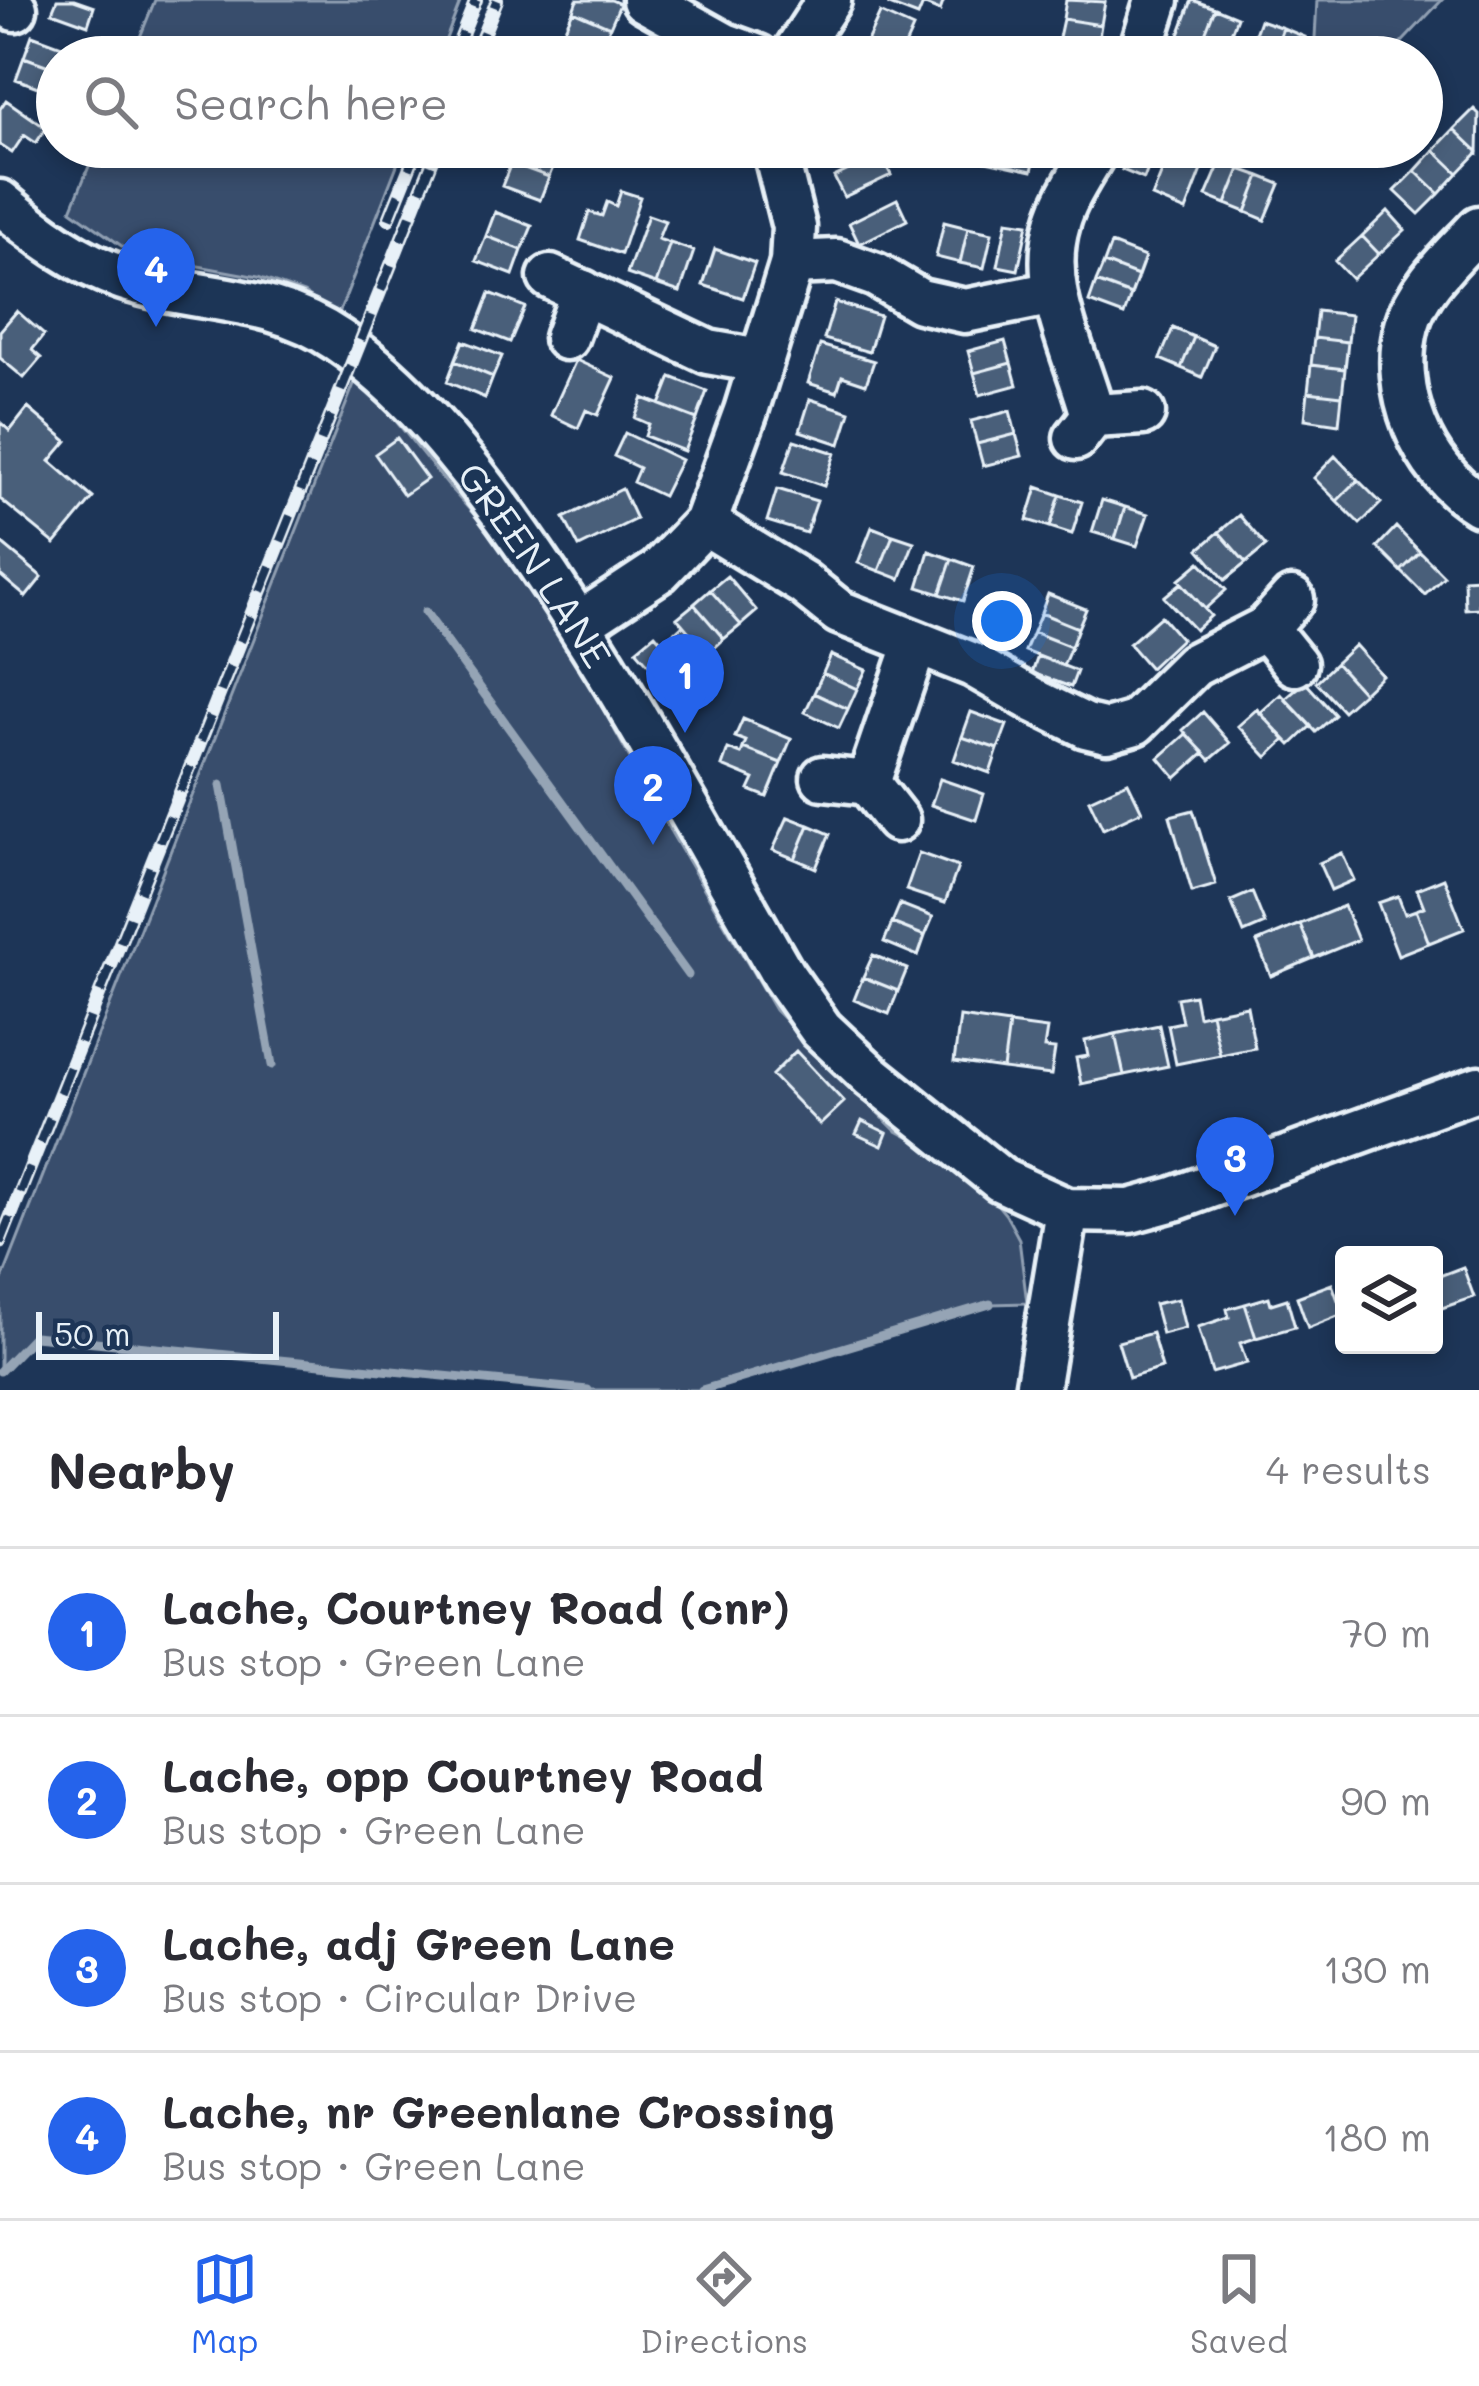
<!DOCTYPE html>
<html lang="en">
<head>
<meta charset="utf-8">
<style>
	body { margin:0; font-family:Mali,sans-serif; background:#f2f2f3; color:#2b2b33 }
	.controls { position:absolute; right:36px; bottom:36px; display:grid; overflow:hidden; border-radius:12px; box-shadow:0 6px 18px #0003 }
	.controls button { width:108px; height:108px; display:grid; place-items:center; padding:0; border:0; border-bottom:3px solid #e1e1e2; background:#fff; color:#2b2b33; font:60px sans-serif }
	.scale { position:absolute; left:36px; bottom:30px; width:243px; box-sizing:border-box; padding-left:12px; border:6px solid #e8f1f8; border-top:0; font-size:33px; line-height:42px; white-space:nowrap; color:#e8f1f8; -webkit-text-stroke:9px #1d3557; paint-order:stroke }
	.you { position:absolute; left:1002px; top:621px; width:42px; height:42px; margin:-30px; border:9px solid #fff; border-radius:50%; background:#1a73e8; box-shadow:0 0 0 18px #1a73e833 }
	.badge { display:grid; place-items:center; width:78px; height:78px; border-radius:50%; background:#2563eb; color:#fff; font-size:39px; font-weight:700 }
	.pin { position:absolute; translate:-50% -99px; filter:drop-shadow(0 3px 6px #0008) }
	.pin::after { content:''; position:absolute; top:63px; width:42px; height:36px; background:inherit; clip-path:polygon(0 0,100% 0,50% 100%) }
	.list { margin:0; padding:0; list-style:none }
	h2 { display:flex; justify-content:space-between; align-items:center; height:156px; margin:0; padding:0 48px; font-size:51px }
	h2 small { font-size:39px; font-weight:400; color:#7c7c81 }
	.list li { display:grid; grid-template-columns:78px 1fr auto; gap:36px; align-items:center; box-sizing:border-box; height:168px; padding:0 48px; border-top:3px solid #e1e1e2 }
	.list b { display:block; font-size:45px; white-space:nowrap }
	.list p { margin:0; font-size:39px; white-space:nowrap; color:#7c7c81 }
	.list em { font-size:39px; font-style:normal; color:#7c7c81 }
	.icon { flex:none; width:66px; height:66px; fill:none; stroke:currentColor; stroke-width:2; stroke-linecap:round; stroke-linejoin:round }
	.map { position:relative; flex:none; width:1479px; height:1390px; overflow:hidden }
	.search { position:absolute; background:#fff; box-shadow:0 6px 18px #0003; left:36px; right:36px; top:36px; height:132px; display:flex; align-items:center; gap:30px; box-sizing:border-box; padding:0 42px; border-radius:66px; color:#7c7c81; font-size:45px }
	.sheet { height:828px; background:#fff }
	nav { display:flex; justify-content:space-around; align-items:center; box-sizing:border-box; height:168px; border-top:3px solid #e1e1e2; background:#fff; font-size:33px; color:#7c7c81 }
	nav a { display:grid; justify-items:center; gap:6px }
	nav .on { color:#2563eb }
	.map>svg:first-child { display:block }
	.green { fill:#374d6c; stroke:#909fb2; stroke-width:3 }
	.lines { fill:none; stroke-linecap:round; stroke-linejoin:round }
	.stream { stroke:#95a4b5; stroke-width:9 }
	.building { fill:#495e7a; stroke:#e8f1f8; stroke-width:3 }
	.minor-casing { stroke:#e8f1f8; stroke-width:51 }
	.minor { stroke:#1d3557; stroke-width:42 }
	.rail-casing { stroke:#e8f1f8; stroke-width:14 }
	.rail { stroke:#1d3557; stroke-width:9; stroke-dasharray:27; stroke-linecap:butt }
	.labels { text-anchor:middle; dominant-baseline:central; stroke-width:9; stroke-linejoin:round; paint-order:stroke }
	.street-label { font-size:39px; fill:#e8f1f8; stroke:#1d3557 }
</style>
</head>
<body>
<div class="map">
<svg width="1479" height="1390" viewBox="0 0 1479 1390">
	<rect width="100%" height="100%" fill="#1d3557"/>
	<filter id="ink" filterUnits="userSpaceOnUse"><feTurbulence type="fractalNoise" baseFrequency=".00833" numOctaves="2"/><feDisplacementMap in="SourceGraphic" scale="24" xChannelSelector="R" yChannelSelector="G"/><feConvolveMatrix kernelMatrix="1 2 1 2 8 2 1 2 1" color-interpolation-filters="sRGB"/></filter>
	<g filter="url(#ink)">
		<path class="green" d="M155 0H461L439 57H132Z
			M1317 0H1442L1388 57H1314Z
			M97 147H404L338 316 304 293 258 277 133 254 71 210Z
			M358 374 450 488 500 543 550 611 658 810 775 1010 895 1130 932 1150 983 1187 1006 1215 1019 1239 1027 1303 990 1304 702 1390H588L34 1336 0 1371V1285Z"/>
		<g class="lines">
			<path class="stream" d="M425 612 688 975
				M221 785 272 1065
				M0 1371 34 1336 588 1390
				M702 1390 990 1304"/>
		</g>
		<path class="building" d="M57 0H74L94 7 88 25 52 12Z
			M577 0H611L620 4 610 27 573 11Z
			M891 0H944L940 11 923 4 918 16 889 5Z
			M1066 0 1105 2 1101 25 1063 19Z
			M1192 0 1215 8 1201 44 1179 35Z
			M1215 8 1237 17 1224 52 1201 44Z
			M573 11 610 27 600 51 562 35Z
			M880 13 913 28 900 57H879L863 50Z
			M1063 19 1101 25 1097 49 1058 42Z
			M1260 20 1283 28 1272 57 1247 56Z
			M1283 28 1305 37 1297 57H1272Z
			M32 35 73 50 70 57H57V69L24 57Z
			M24 57 57 69V94L16 79Z
			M6 100 46 128 36 143 24 135 12 153 0 145V109Z
			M1474 109 1479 114 1478 152 1454 129Z
			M1454 129 1478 152 1458 173 1434 150Z
			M497 147H546L559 152 549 177 493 156Z
			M980 147 1037 148 1032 171 977 159Z
			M1131 147H1156L1144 179 1122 170Z
			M1172 147 1207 157 1186 211 1152 197Z
			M1434 150 1458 173 1439 194 1415 171Z
			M881 155 891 175 844 197 834 177Z
			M1221 161 1240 169 1226 204 1206 196Z
			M511 163 549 177 540 200 502 186Z
			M1240 169 1260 176 1246 212 1226 204Z
			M1415 171 1439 194 1419 214 1395 191Z
			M1260 176 1280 184 1265 220 1246 212Z
			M621 191 640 197 621 254 580 240 589 212 602 216 607 202 616 206Z
			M897 199 907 220 859 244 849 223Z
			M1388 211 1405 230 1379 254 1362 236Z
			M495 212 532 226 522 250 486 236Z
			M648 215 665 221 658 239 670 243 656 284 627 274Z
			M1007 221 1028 224 1018 270 998 266Z
			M944 222 968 228 960 263 936 257Z
			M968 228 992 233 984 268 960 263Z
			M486 236 522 250 513 275 476 261Z
			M1362 236 1379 254 1352 279 1335 261Z
			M670 243 694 251 680 292 656 284Z
			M1111 244 1145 257 1138 276 1104 263Z
			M715 249 755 263 743 298 703 285Z
			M1104 263 1138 276 1131 295 1096 282Z
			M1096 282 1131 295 1124 315 1089 302Z
			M490 293 525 307 510 342 476 329Z
			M835 302 880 316 869 352 824 339Z
			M17 311 44 335 32 350 41 358 24 378 0 358V331Z
			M1317 311 1351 315 1348 342 1314 338Z
			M1173 328 1194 337 1181 368 1160 359Z
			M1194 337 1215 346 1202 377 1181 368Z
			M1314 338 1348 342 1345 369 1311 365Z
			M463 341 502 356 493 377 455 361Z
			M1005 341 1011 363 974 373 968 351Z
			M820 345 874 361 866 384 842 376 837 392 808 383Z
			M576 360 615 378 598 415 586 410 578 428 551 415Z
			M455 361 493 377 485 398 447 382Z
			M1011 363 1017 385 980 395 974 373Z
			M1311 365 1345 369 1342 396 1308 392Z
			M671 377 707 391 697 419 660 405Z
			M1308 392 1342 396 1339 424 1305 419Z
			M643 398 697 419 684 451 645 436 649 424 635 418Z
			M810 399 850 412 840 444 800 431Z
			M28 408 67 441 50 461 93 498 55 544 0 499V422L10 431Z
			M1010 411 1016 434 977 444 971 421Z
			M625 433 681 460 663 496 633 482 639 468 614 456Z
			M1016 434 1022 456 983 466 977 444Z
			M397 438 427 479 404 495 375 454Z
			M794 440 835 453 824 486 783 472Z
			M1335 456 1358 480 1337 501 1314 478Z
			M1358 480 1381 503 1360 524 1337 501Z
			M1037 487 1060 495 1050 527 1027 520Z
			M622 489 636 519 579 547 564 518Z
			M777 489 817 501 806 533 767 521Z
			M1060 495 1082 502 1072 534 1050 527Z
			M1102 500 1125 507 1115 539 1092 532Z
			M1125 507 1148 514 1137 546 1115 539Z
			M1239 515 1266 546 1246 563 1219 532Z
			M872 527 893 535 879 571 858 563Z
			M1396 527 1420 552 1401 571 1377 547Z
			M1219 532 1246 563 1225 580 1199 549Z
			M893 535 914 542 900 579 879 571Z
			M0 542 42 577 26 597 0 575Z
			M929 551 952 559 940 594 918 587Z
			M1420 552 1444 576 1425 595 1401 571Z
			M952 559 974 567 963 601 940 594Z
			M1200 562 1226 590 1205 609 1179 580Z
			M727 576 757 611 741 625 710 590Z
			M1479 578V608L1465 609 1464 579Z
			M1181 583 1211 616 1195 630 1164 597Z
			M710 590 741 625 724 639 694 604Z
			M1048 594 1086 609 1078 628 1041 613Z
			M694 604 724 639 708 654 677 618Z
			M1041 613 1078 628 1071 647 1033 632Z
			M1161 616 1181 639 1150 668 1129 644Z
			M683 625 701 646 690 656 672 635Z
			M1033 632 1071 647 1063 666 1025 651Z
			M655 634 692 677 673 692 636 650Z
			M1355 645 1382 675 1363 693 1336 663Z
			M831 655 866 670 857 689 823 673Z
			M1038 656 1077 671 1071 687 1032 673Z
			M1336 663 1363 693 1343 711 1316 682Z
			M823 673 857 689 848 709 814 693Z
			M1305 682 1335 715 1316 732 1285 699Z
			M814 693 848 709 839 728 805 712Z
			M1281 694 1311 726 1291 745 1260 713Z
			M1257 709 1285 740 1267 757 1238 726Z
			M971 712 1007 725 998 749 962 737Z
			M1203 712 1230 743 1210 760 1183 730Z
			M743 719 791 739 781 763 743 748 746 741 735 737Z
			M1186 734 1204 753 1176 778 1159 758Z
			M962 737 998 749 990 773 954 760Z
			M743 748 781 763 767 797 749 790 754 779 722 766 728 749 741 754Z
			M940 779 984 794 976 820 931 805Z
			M1128 782 1142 811 1103 829 1089 800Z
			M1193 810 1216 885 1192 892 1170 816Z
			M788 817 809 825 795 859 773 850Z
			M809 825 830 834 816 868 795 859Z
			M919 853 958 867 945 903 906 890Z
			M1342 853 1354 880 1331 890 1319 863Z
			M1444 878 1464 929 1429 943 1416 910 1424 907 1417 889Z
			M1252 892 1265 924 1244 933 1231 901Z
			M1398 896 1405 914 1416 910 1429 943 1398 955 1378 903Z
			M900 904 933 917 925 936 892 923Z
			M1344 906 1358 940 1314 958 1300 924Z
			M892 923 925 936 918 956 884 942Z
			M1300 924 1314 958 1271 976 1257 942Z
			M873 955 907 969 898 991 863 977Z
			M863 977 898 991 889 1014 854 1000Z
			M1194 995 1198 1016 1211 1013 1220 1055 1176 1064 1168 1025 1182 1022 1177 998Z
			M1247 1006 1255 1048 1220 1055 1211 1013Z
			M960 1017 1009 1024 1003 1069 954 1062Z
			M1009 1024 1047 1029 1044 1048 1055 1049 1051 1075 1003 1069Z
			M1159 1025 1168 1066 1124 1075 1115 1034Z
			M1115 1034 1124 1075 1081 1084 1076 1058 1088 1056 1085 1041Z
			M796 1051 844 1102 820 1125 772 1075Z
			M862 1121 887 1133 882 1146 856 1134Z
			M1463 1267 1474 1297 1439 1309 1434 1278Z
			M1332 1284 1343 1314 1308 1328 1297 1297Z
			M1269 1297 1271 1304 1287 1299 1295 1327 1256 1338 1245 1304Z
			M1178 1299 1185 1328 1162 1334 1154 1304Z
			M1245 1304 1256 1338 1240 1343 1247 1363 1212 1373 1198 1327 1229 1317 1227 1309Z
			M1152 1333 1162 1368 1129 1378 1118 1342Z"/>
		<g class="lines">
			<g class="minor-casing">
				<g id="minor">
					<path d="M1 0 15 9"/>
					<path d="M644 0 725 45 758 57"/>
					<path d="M792 57 829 0"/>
					<path d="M1139 57 1157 0"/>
					<path id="s1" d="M0 202C37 233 77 263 123 278 198 303 269 293 338 340 406 386 458 452 506 517 611 662 694 821 783 975L821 1029 870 1075 1001 1180 1067 1210 1130 1211 1174 1199 1479 1088"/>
					<path d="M1479 228C1454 255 1417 288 1407 325 1390 390 1421 469 1479 504"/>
					<path d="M792 263 837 261 876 275 920 301 965 311 1054 293"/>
					<path d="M550 277 708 352 759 361"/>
					<path d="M566 338 583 292"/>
					<path d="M1093 416C1077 354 1038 288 1058 223 1065 197 1084 171 1097 147"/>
					<path d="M1076 438 1093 416 1143 413"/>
					<path d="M705 523 803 583 839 612 973 665 1037 702 1086 726 1107 731 1135 723 1194 665 1266 628 1292 599"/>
					<path d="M580 623 659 571 705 523 746 411 792 263 794 227 774 147"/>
					<path d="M1266 628 1295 664"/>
					<path d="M823 778 868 783"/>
					<path d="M897 820 868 783 916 643"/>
					<path d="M1037 1390 1067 1210"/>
				</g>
			</g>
			<use href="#minor" class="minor"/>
			<g class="rail-casing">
				<path id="rail" d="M453 57 476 0
					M474 57 497 0
					M389 219 418 147
					M0 1243 438 147"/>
			</g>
			<use href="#rail" class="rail"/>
		</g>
	</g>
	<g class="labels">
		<g class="street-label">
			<text stroke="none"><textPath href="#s1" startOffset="672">GREEN LANE</textPath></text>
		</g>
	</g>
</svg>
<div class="controls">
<button><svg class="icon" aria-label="layers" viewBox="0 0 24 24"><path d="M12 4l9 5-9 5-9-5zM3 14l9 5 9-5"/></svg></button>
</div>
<div class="scale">50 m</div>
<div class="you"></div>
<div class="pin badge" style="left:685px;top:733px">1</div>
<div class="pin badge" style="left:653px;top:845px">2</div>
<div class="pin badge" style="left:1235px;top:1216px">3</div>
<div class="pin badge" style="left:156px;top:327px">4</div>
<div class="search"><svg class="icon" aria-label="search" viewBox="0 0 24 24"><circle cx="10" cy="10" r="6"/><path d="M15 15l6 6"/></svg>Search here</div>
</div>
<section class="sheet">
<h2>Nearby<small>4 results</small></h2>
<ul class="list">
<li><span class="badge">1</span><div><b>Lache, Courtney Road (cnr)</b><p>Bus stop · Green Lane</p></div><em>70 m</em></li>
<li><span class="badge">2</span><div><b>Lache, opp Courtney Road</b><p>Bus stop · Green Lane</p></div><em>90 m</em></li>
<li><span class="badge">3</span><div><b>Lache, adj Green Lane</b><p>Bus stop · Circular Drive</p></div><em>130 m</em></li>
<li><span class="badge">4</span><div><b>Lache, nr Greenlane Crossing</b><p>Bus stop · Green Lane</p></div><em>180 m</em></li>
</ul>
</section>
<nav>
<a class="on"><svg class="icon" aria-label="map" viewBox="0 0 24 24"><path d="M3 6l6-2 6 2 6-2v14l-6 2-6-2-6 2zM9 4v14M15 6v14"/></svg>Map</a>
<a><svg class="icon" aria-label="directions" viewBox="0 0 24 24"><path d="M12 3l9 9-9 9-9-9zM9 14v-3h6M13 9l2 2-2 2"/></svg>Directions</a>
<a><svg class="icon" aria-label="saved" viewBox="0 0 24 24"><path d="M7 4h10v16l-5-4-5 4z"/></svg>Saved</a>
</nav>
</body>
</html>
